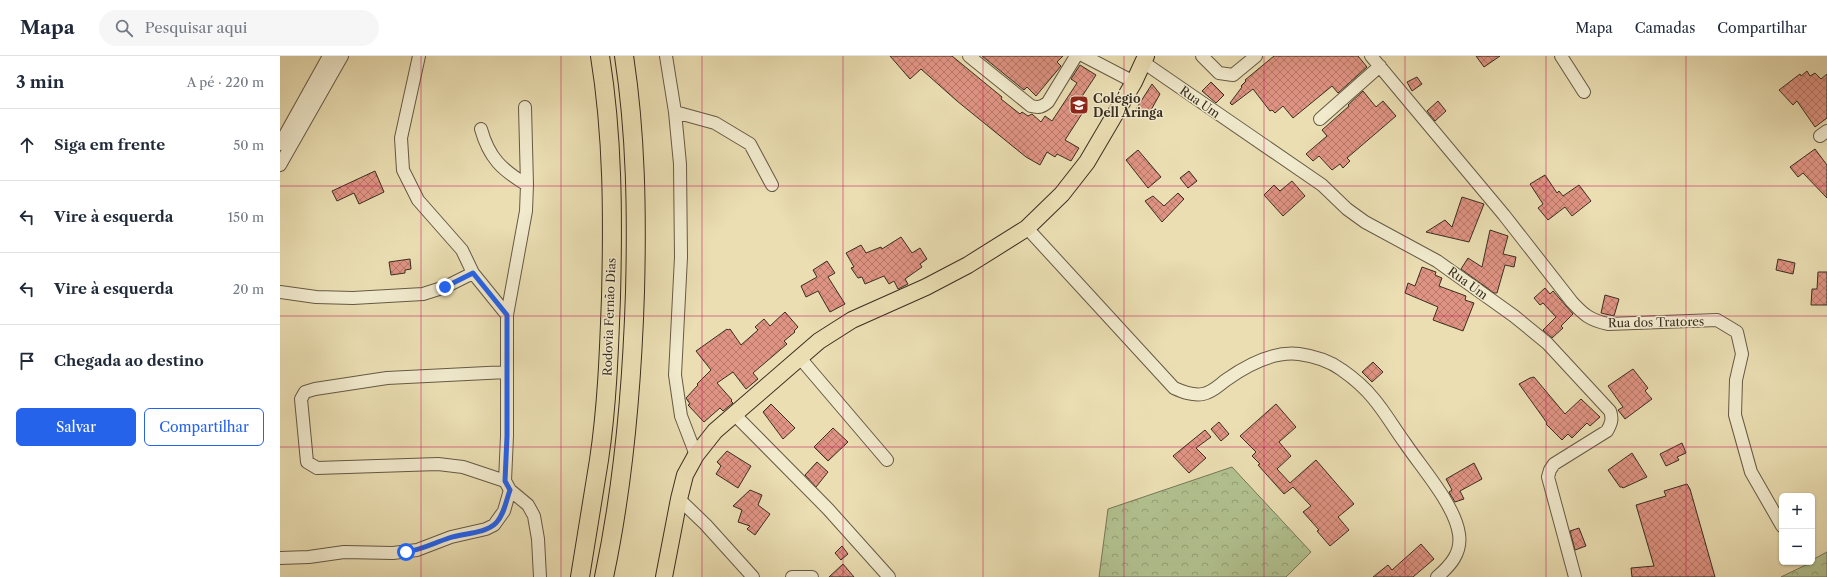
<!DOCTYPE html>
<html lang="pt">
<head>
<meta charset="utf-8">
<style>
	body { margin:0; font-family:"Libre Caslon Text",serif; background:#f6f6f7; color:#1f2937 }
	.controls { position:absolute; right:12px; bottom:12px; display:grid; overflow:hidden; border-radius:6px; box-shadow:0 1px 3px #0004 }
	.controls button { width:36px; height:36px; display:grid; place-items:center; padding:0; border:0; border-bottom:1px solid #e0e1e3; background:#fff; color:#1f2937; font:20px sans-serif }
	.stop { position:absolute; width:12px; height:12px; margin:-9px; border:3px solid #2563eb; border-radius:50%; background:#fff }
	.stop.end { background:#2563eb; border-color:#fff; box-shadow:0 1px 4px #0008 }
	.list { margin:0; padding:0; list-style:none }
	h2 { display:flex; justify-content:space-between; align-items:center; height:52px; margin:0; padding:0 16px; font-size:17px }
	h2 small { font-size:13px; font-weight:400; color:#747a83 }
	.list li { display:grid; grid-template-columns:26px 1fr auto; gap:12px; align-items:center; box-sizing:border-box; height:72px; padding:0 16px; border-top:1px solid #e0e1e3 }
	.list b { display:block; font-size:15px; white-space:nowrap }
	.list em { font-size:13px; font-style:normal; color:#747a83 }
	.actions { display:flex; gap:8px; padding:12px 16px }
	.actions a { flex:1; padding:9px 0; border:1px solid #2563eb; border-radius:6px; text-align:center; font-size:14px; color:#2563eb }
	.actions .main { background:#2563eb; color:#fff }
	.icon { flex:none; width:22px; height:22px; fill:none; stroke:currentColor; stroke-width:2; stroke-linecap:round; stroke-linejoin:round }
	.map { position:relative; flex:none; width:1547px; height:521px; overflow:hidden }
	header { display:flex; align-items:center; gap:24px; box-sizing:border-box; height:56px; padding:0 20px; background:#fff; border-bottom:1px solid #e0e1e3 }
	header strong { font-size:19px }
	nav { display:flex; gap:22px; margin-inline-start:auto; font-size:14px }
	.search { width:280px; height:36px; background:#f6f6f7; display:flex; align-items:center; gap:10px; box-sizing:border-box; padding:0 14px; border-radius:22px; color:#747a83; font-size:15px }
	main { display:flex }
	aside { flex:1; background:#fff }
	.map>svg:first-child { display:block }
	.forest { fill:url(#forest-crowns); stroke:#767858 }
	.building { fill:url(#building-cross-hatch); stroke:#3a2e21 }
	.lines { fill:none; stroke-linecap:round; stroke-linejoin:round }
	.minor-casing { stroke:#665a45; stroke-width:14 }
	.major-casing { stroke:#3a2e21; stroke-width:18 }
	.highway-casing { stroke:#3a2e21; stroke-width:20 }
	.minor { stroke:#f1eacd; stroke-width:12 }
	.major { stroke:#eadeb2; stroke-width:16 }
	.highway { stroke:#eadeb2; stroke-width:18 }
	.route { stroke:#2563eb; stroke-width:5 }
	.grid { fill:none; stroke:#c2185b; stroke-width:1; stroke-opacity:0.55 }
	.labels { text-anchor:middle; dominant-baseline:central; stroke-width:3; stroke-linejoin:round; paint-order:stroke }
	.poi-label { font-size:12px; font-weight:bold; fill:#3a2e21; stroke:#f1eacd; text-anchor:start }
	.street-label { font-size:12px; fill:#3a2e21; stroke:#f1eacd }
</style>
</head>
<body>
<header>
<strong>Mapa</strong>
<div class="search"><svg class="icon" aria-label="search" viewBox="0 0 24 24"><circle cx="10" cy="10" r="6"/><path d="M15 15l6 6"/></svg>Pesquisar aqui</div>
<nav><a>Mapa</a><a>Camadas</a><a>Compartilhar</a></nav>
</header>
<main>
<aside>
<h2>3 min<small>A pé · 220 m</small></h2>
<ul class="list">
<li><svg class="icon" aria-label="ahead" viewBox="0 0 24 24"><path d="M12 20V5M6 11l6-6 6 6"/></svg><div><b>Siga em frente</b></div><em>50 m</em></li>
<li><svg class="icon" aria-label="left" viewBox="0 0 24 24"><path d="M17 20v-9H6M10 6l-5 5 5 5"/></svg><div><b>Vire à esquerda</b></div><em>150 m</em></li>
<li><svg class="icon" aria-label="left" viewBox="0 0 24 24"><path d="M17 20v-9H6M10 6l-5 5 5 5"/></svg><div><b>Vire à esquerda</b></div><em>20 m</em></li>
<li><svg class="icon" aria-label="arrive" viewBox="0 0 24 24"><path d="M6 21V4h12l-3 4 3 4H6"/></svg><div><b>Chegada ao destino</b></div></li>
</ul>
<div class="actions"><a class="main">Salvar</a><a>Compartilhar</a></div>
</aside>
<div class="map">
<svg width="1547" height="521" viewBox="0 0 1547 521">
	<defs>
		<pattern id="forest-crowns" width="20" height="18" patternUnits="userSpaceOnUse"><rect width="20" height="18" fill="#b2c290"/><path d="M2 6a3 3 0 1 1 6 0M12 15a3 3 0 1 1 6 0" fill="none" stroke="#929e75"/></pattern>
		<pattern id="building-cross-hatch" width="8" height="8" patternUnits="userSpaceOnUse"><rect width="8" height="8" fill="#df9382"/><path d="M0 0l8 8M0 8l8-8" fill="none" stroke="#b6786a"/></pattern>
	</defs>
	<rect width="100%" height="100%" fill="#eadeb2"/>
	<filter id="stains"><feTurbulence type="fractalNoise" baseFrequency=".005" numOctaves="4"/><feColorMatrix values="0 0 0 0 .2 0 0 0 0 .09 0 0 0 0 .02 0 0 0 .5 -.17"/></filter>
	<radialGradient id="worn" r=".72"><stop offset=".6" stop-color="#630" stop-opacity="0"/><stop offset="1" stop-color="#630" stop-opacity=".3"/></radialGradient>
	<path class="forest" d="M952 411 1031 496 1006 521H819L828 453Z
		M1547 496V521H1501L1532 506V504Z"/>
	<path class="building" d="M610 0H672L722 41 721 43 740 58 742 56 748 60 752 58 761 66 765 60 772 65 797 27 791 23 800 9 816 19 797 48 805 53 785 84 799 92 791 105 777 98 775 101 767 96 760 109 746 101 677 45 641 13 630 23Z
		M702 0H783L777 6 781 10 756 40 747 31 744 34Z
		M994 0H1078L1087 11 1058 37 1052 30 1013 62 1003 50 995 57 992 54 990 55 973 33 952 49 950 47 962 31 961 30 966 25 965 24Z
		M1196 0H1220L1204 11Z
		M1527 15 1530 20 1535 17 1541 23 1547 18V62L1535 71 1517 45 1513 49 1499 34 1520 18 1521 20Z
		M1137 21 1142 28 1132 35 1127 26Z
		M931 26 944 39 936 47 922 35Z
		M872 28 880 38 867 61 856 53Z
		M1083 35 1096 51 1103 45 1116 60 1067 102 1070 105 1063 112 1060 108 1052 114 1039 100 1033 105 1026 98 1047 80 1042 74 1069 50 1068 49Z
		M1158 45 1166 55 1155 65 1147 55Z
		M1535 93 1547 109V142L1523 117 1518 121 1510 111Z
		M858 94 881 121 868 132 846 104Z
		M95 115 104 136 79 148 74 137 57 145 52 135Z
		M909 115 917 125 908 132 900 122Z
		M1265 119 1277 137 1279 135 1283 140 1299 129 1311 145 1292 160 1285 151 1268 164 1258 152 1263 148 1250 128Z
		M1012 125 1025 140 1003 160 984 139 994 129 1000 135Z
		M898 137 904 143 882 166 865 145 873 140 884 150Z
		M1182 141 1204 148 1189 186 1146 176 1165 164 1172 171Z
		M1210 174 1228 180 1223 198 1236 201 1234 211 1225 209 1217 237H1214L1181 213 1188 202 1202 211Z
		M621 181 632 197 640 192 647 203 640 208 642 211 625 223 628 228 618 233 614 225 609 228 604 220 585 228 582 221 578 222 571 212 574 211 566 197 581 189 586 197 601 191 602 193Z
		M130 203 131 213 125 214V217L111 219 109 206Z
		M1498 203 1515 207 1513 218 1496 214Z
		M547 205 555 217 548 221 565 248 550 256 538 235 526 241 521 230 537 221 533 214Z
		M1142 211 1156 216 1155 219 1162 222 1159 230 1186 240 1185 244 1194 247 1183 275 1153 264 1158 251 1125 237 1128 227 1135 230Z
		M1538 216H1547V249H1531L1532 233H1537Z
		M1265 232 1270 238 1273 235 1293 258 1281 270 1283 272 1272 282 1263 274 1276 261 1263 247 1260 249 1254 242Z
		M1325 239 1339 243 1334 260 1321 257Z
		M505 256 518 271 514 275 515 276 504 285 507 288 473 317 478 323 466 333 453 316 437 327 452 344 451 345 453 347 443 355 440 352 424 366 408 349 410 348 406 342 418 329 417 328 431 314 416 295 447 273 448 274 450 273 461 289 478 274 475 271 484 263 490 270Z
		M1093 306 1103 316 1092 326 1082 316Z
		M1353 313 1368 332 1365 335 1372 343 1345 363 1338 354 1343 351 1328 330Z
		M1254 321 1285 358 1301 343 1320 361 1310 370 1307 367 1292 382 1288 378 1282 384 1266 368 1267 367 1239 328 1250 322Z
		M491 348 515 372 503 383 483 356Z
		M996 348 1016 371 999 386 1011 400 997 413 1010 427 1036 404 1074 448 1058 461 1069 474 1050 490 1037 475 1039 474 1023 456 1031 450 1013 431 1004 438 978 409 980 408 972 400 976 396 960 380Z
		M939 366 949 378 941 385 931 373Z
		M553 372 568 386 548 405 534 391Z
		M925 374 931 381 916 392 926 402 909 417 893 400Z
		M1402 387 1406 397 1397 401 1399 404 1386 410 1380 398Z
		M447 395 471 410 458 432 436 418 441 410 437 406Z
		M1352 397 1367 421 1343 432 1342 431H1340L1328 414Z
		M537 406 548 416 536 431 525 419Z
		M1194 407 1202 423 1180 435 1184 443 1175 446 1169 436 1172 434 1166 423Z
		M1407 428 1410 433 1435 521H1352L1351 512 1374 510 1356 449 1386 440 1384 435Z
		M470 434 482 439 478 449 490 458 475 479 467 473 470 470 458 466 462 454 453 450Z
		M1299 472 1306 490 1295 494 1290 475Z
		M1141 488 1154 503 1133 521H1093L1108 509 1112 514Z
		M562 490 568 498 561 504 555 497Z
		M563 508 574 521H549Z"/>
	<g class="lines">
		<g class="minor-casing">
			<path id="minor" d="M139 0 121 82 123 114 138 144 182 194 193 217 227 259
				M386 0 395 56 400 108 401 201 395 319 401 360 416 399
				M689 0 751 50C759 52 762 51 768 46L796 0
				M804 0 854 26
				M922 0 939 17 953 19 976 0
				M1091 0 1224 159 1292 246C1304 259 1310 264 1328 268L1437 264 1457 276 1462 298 1456 324 1455 359 1471 416 1502 470
				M1281 0 1304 36
				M863 6 1042 129 1067 153 1085 166 1157 205 1234 260 1267 287 1330 355C1333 363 1331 368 1327 375L1274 408 1270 414 1268 421 1295 521
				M245 51 247 129 246 155 227 259V380L225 425 230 434 248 449 254 460 258 483 260 521
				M395 56 435 67 470 88 492 129
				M1040 63 1100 10
				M201 73C209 102 222 114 247 129
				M1540 80 1547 75
				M0 88 49 0
				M0 109 62 0
				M747 172 894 332C903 336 913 340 923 338 933 336 939 329 946 324 967 309 993 295 1019 298 1034 300 1050 305 1062 314 1072 321 1085 332 1093 342 1105 356 1114 372 1125 387 1141 411 1175 449 1179 478 1182 497 1170 510 1157 521
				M0 236 36 241 73 242 143 238 165 231 193 217
				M520 302 607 404
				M454 358 548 453 609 521
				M225 425 183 411 158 408 37 412 27 406 21 343 25 336 35 333 107 322 227 316
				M399 443 426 469 473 521
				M0 502 29 501 64 496 113 497 137 494 171 481 206 473 214 469 224 455 230 434
				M512 521H532"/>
		</g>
		<g class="major-casing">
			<path id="major" d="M384 521 399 443 405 419 416 399 435 375 539 285 572 264 646 231 688 209 747 172 782 138 807 106 854 26 866 0"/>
		</g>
		<g class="highway-casing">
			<path id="highway" d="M300 521C306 482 313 443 319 404 327 351 329 296 331 241 333 161 333 80 320 0
				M324 521C344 427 352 331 355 236 357 157 356 78 344 0"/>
		</g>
		<use href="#minor" class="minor"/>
		<use href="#major" class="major"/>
		<use href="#highway" class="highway"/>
	</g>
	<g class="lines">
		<path class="route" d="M126 496C141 494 154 487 169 482 183 477 205 478 216 467 224 459 226 445 230 434L225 425 227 380V259L193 217 165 231"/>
	</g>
	<path class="grid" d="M141 0V521M281 0V521M422 0V521M563 0V521M703 0V521M844 0V521M984 0V521M1125 0V521M1266 0V521M1406 0V521M0 130H1547M0 260H1547M0 391H1547"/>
	<defs>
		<g id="school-square" transform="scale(1)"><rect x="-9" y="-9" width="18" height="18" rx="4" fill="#8f2418" stroke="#f1eacd"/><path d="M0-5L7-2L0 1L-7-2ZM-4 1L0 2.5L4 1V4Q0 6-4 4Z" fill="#fff"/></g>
	</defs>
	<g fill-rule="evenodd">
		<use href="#school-square" x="799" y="49"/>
	</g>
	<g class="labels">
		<g class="poi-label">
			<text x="813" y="42">Colégio<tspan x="813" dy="14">Dell Aringa</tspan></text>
		</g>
		<g class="street-label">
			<text transform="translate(920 46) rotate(35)">Rua Um</text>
			<text transform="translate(1188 227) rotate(36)">Rua Um</text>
			<text transform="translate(329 261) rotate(-88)">Rodovia Fernão Dias</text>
			<text transform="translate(1376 266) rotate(-1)">Rua dos Tratores</text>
		</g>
	</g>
	<rect width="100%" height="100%" filter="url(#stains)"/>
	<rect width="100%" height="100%" fill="url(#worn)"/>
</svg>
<div class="controls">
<button>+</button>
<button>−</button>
</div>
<div class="stop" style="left:126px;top:496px"></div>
<div class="stop end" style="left:165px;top:231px"></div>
</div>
</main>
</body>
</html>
